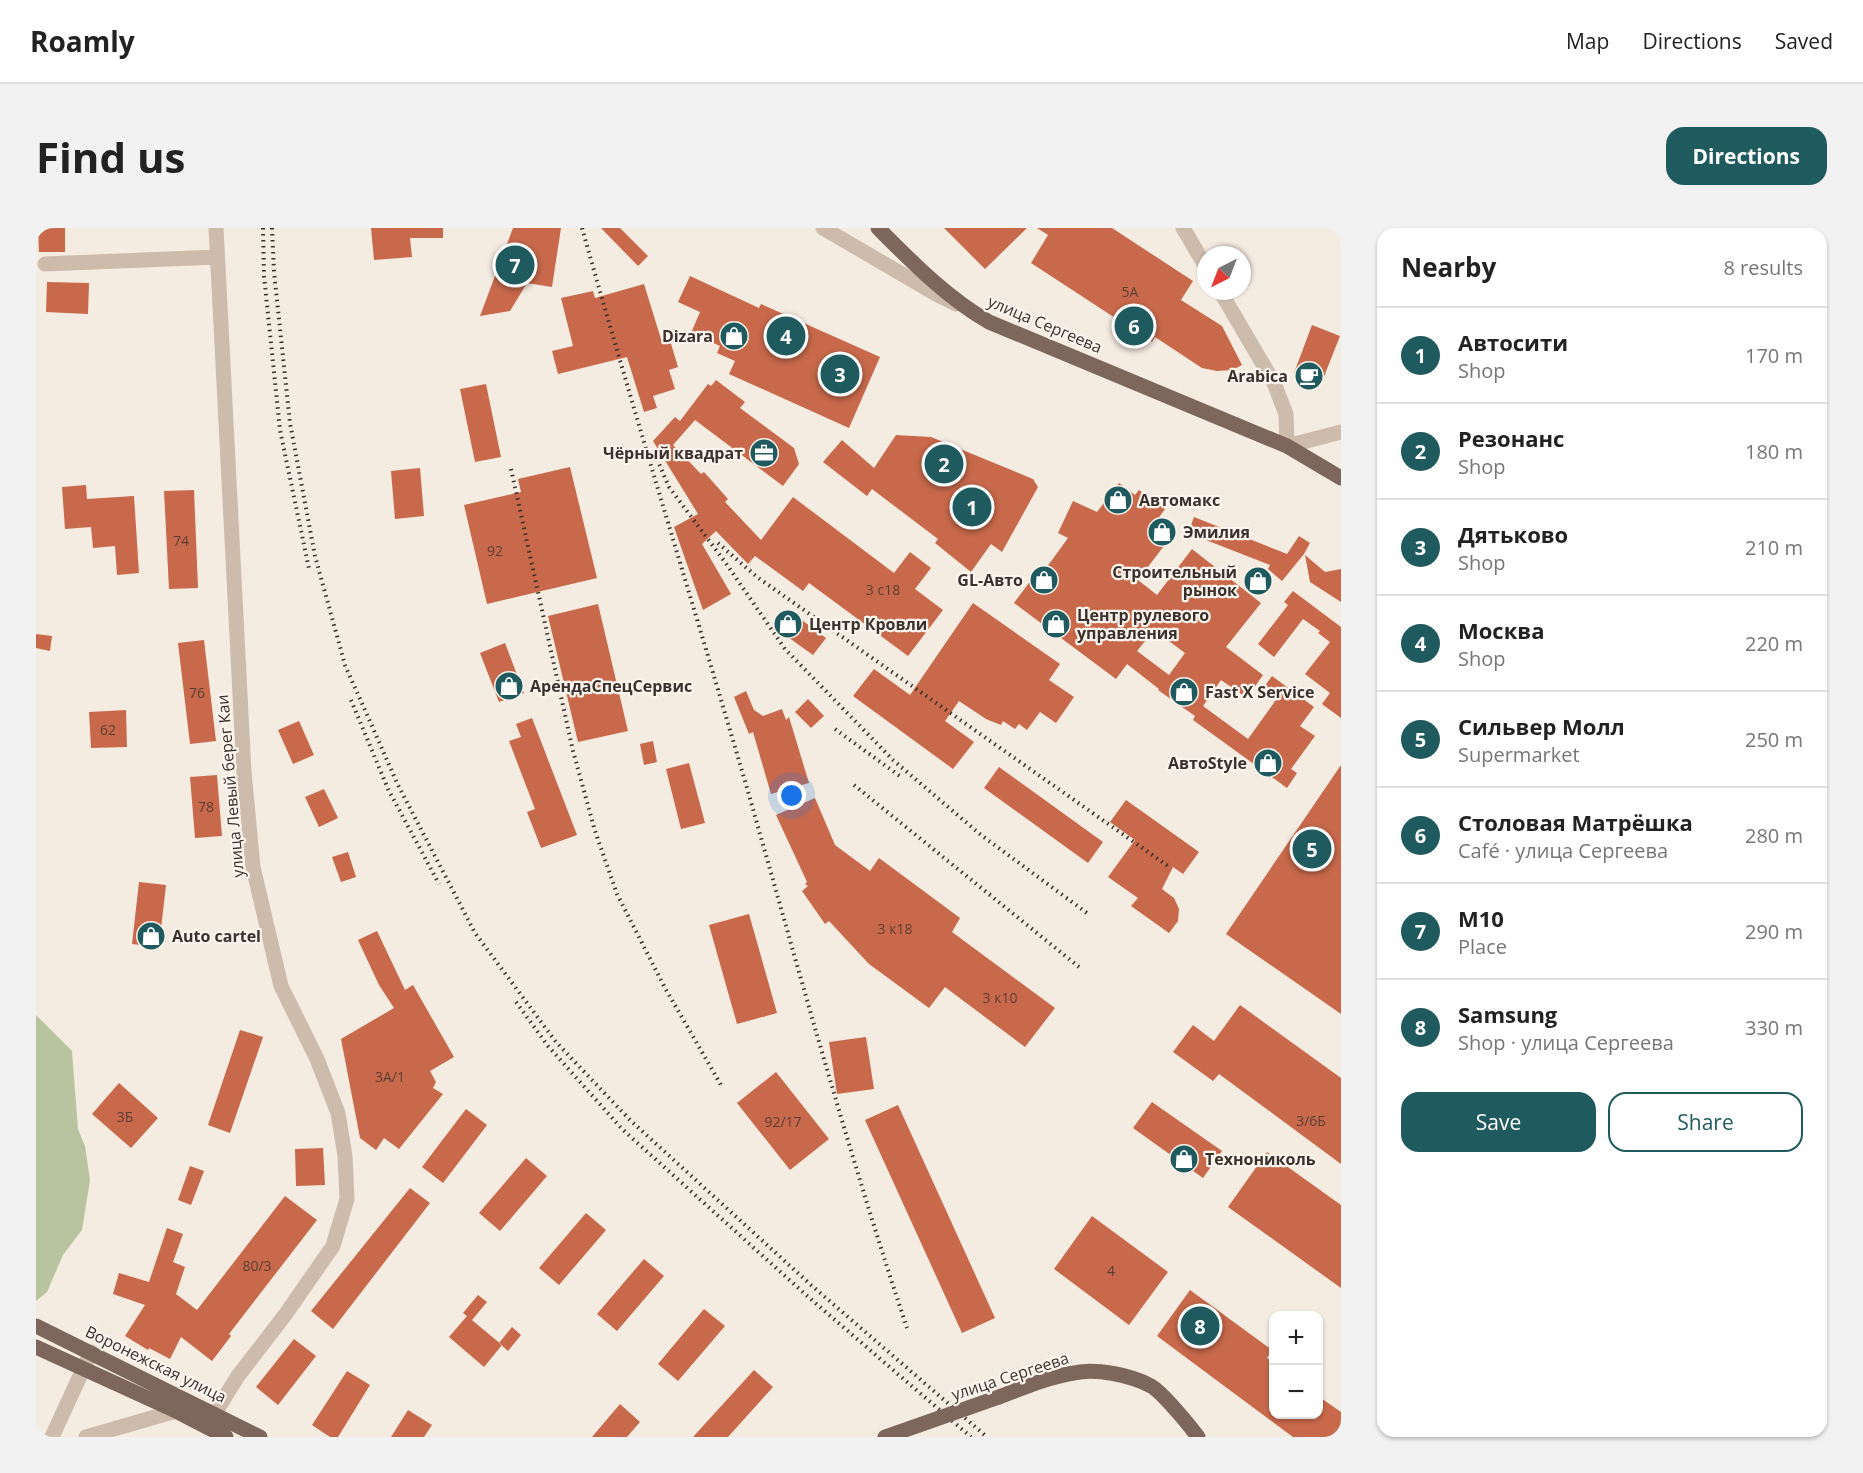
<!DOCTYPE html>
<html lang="en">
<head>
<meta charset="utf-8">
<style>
	body { margin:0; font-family:"Open Sans",sans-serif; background:#f2f2f2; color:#222 }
	.controls { position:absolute; right:18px; bottom:18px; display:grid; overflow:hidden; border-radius:12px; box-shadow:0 2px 4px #0004 }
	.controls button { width:54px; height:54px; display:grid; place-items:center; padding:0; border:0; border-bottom:2px solid #e0e0e0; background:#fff; color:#222; font:30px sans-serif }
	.compass { position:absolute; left:1161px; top:18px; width:54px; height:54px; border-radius:50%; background:#fff; box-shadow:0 2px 4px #0004; rotate:222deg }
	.you { position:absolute; left:756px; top:568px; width:21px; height:21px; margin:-15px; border:4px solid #fff; border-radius:50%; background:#1a73e8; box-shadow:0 0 0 9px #1a73e833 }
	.badge { display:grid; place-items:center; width:39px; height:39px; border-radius:50%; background:#1f5a5e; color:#fff; font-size:20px; font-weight:700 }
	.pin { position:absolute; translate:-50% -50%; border:3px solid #fff; box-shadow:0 2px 6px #0006 }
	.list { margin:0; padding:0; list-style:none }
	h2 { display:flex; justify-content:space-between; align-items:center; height:78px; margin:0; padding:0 24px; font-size:26px }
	h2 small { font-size:20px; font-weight:400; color:#767676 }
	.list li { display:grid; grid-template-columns:39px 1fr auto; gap:18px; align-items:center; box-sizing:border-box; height:96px; padding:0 24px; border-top:2px solid #e0e0e0 }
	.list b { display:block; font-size:22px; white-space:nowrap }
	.list p { margin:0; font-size:20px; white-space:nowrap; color:#767676 }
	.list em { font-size:20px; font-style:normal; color:#767676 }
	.actions { display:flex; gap:12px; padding:18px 24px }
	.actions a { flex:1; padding:14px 0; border:2px solid #1f5a5e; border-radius:18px; text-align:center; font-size:21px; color:#1f5a5e }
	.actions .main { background:#1f5a5e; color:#fff }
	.map { position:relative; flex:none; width:1305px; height:1209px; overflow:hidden; border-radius:18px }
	header { display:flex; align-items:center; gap:36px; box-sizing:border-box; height:84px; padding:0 30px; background:#fff; border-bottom:2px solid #e0e0e0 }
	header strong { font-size:28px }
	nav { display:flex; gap:33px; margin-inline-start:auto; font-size:21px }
	.intro { display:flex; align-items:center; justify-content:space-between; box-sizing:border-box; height:144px; padding:0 36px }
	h1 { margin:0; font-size:42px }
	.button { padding:15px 27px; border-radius:18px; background:#1f5a5e; color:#fff; font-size:21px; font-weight:700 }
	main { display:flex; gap:36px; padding:0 36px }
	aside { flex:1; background:#fff; border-radius:18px; box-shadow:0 2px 4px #0004 }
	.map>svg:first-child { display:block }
	.green { fill:#b8c4a0 }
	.building { fill:#c8694b; fill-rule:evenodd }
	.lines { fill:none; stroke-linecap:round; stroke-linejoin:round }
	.minor { stroke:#cdbbac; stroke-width:15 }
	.major { stroke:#7d675c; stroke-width:15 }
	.rail { stroke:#3b302b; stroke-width:4; stroke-dasharray:1.5 4.5; stroke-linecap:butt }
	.major-bridge { stroke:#7d675c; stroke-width:15 }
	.labels { text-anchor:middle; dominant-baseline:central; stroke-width:4.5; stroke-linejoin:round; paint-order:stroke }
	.number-label { font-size:14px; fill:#5e3e33 }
	.street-label { font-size:16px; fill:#3b302b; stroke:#fbf5ee }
	.poi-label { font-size:16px; font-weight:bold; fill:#3b302b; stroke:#fbf5ee; text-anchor:start }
</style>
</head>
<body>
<header>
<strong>Roamly</strong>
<nav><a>Map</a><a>Directions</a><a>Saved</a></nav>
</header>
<div class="intro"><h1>Find us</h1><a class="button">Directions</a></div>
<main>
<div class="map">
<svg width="1305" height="1209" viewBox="0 0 1305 1209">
	<rect width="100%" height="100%" fill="#f4ebe1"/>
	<path class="green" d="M0 787 36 823 42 901 49 918 54 952 46 1002 27 1027 11 1064 0 1073Z"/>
	<path class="building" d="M2 0H29V24H3Z
		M335 0H407V10H374L376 29 338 32Z
		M477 0H525L516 59 491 55 474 83 444 88Z
		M565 0H584L612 28 602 38Z
		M908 0H991L949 41Z
		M1001 0H1076L1157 53 1145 72 1186 98 1206 137 1196 142 1181 143 1166 140 1119 109 1116 114 995 35 1012 7Z
		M654 48 723 80 725 76 844 129 813 200 693 146 699 133 681 125 684 118 655 105 664 84 642 74Z
		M11 54 53 55 52 86 10 84Z
		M608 56 625 111 633 109 642 139 633 142 639 161 617 168 621 180 608 184 591 129 522 146 516 123 537 118 525 70 557 63 559 70Z
		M1276 97 1304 108 1285 156 1258 145Z
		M680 152 709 174 704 180 758 220 763 236 747 258 659 192 637 217 665 246 668 244 692 271 689 274 725 312 757 269 858 345 874 324 895 340 879 361 907 382 872 428 773 355 767 363 719 328 712 336 680 303 666 316 695 366 667 382 638 299 662 286 617 213 639 189 644 193 672 156 675 158Z
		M450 156 465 229 439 234 424 161Z
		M860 207 895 209 997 251 1002 259 966 324 955 316 935 344 899 315 902 311 836 261 831 268 787 234 806 212 838 240Z
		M534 239 561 350 451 376 428 277 485 264 482 251Z
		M384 240 388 288 359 291 355 243Z
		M1083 255 1099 267 1103 262 1129 281 1121 292H1118L1137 306 1102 352 1121 367 1156 321 1225 375 1190 419 1227 447 1211 470 1185 452 1167 478 1212 511 1242 469 1228 459 1236 448 1278 479 1264 498 1279 508 1255 541 1261 545 1251 560 1157 492 1159 488 1122 462 1123 461 1091 436 1080 451 978 375 1004 340 1008 343 1032 310 1022 305 1037 273 1061 284ZM1118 402 1149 425 1133 447 1101 423Z
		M50 257 51 271 98 268 103 345 81 347 79 318 57 320 55 299 29 301 26 259Z
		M158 262 162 360 133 361 128 263Z
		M1158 289 1251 326 1263 308 1274 315 1268 326 1246 353 1232 341 1234 337 1152 305Z
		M1269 327 1289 344 1305 341V374L1274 354Z
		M1257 363 1305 399V490L1286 476 1294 465 1269 446 1294 414 1282 405 1284 403 1267 391 1238 429 1222 416 1252 377 1248 374Z
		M937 375 1024 436 1013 452 1038 469 1020 495 1004 484 991 502 983 496 979 501 967 493 965 497 950 491 923 473 909 493 938 514 917 541 817 468 838 441 874 467Z
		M562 376 592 503 542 514 512 388Z
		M755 384 790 410 777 427 742 402Z
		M0 406 16 408 14 423 0 420Z
		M168 412 180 513 154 516 142 415Z
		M469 415 488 465 463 474 444 425Z
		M710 463 718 482 727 488 746 481 750 492 753 489 773 555 735 566 717 504 713 506 698 469Z
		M772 471 788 488 775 500 759 484Z
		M90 482 91 519 55 520 53 484Z
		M496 490 541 607 505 620 491 584 499 581 473 513 485 509 480 496Z
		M263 493 278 527 257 536 242 502Z
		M617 513 621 534 608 537 604 516Z
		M653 535 669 595 645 601 630 541Z
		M1305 537V786L1190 706Z
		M963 539 1067 614 1052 635 948 560Z
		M181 547 186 608 159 610 154 549Z
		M288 561 302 590 283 599 269 569Z
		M779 570 799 617 834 643 843 630 924 690 916 704 1019 780 989 819 909 759 893 780 833 736 793 693 789 696 766 663 772 658 769 656 771 654 740 587Z
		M1090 572 1163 624 1147 646 1137 639 1126 661 1138 670 1143 681 1142 693 1133 705 1095 678 1102 670 1072 649 1099 612 1074 594Z
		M312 624 320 649 305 654 296 629Z
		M103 654 130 657 123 719 96 716Z
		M713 686 741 785 701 796 673 697Z
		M341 703 369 762 377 757 418 829 394 843 400 854 397 860 407 866 363 921 348 910 340 922 324 910 305 811 358 780 343 757 322 712Z
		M1204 777 1305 850V936L1183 846 1177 853 1137 824 1157 797 1178 813Z
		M204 802 227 809 194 905 172 897Z
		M830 809 838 861 801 866 793 814Z
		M740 844 793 911 754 942 701 875Z
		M83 855 122 890 95 920 56 886Z
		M1116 874 1186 923 1167 950 1097 900Z
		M862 877 959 1090 926 1105 829 892Z
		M430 881 451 897 407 955 386 939Z
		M287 920 289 957 260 958 259 921Z
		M1231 924 1305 977V1060L1192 979Z
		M490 930 511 948 464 1003 443 985Z
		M154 938 168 943 155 977 142 972Z
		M374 960 394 975 297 1101 275 1083Z
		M249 968 281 992 193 1106 195 1108 176 1133 145 1109 134 1131 113 1120 112 1122 89 1108 109 1077 77 1066 83 1045 113 1054 131 1000 147 1006 137 1034 149 1039 140 1066 161 1082Z
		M550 985 570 1002 523 1057 503 1040Z
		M1056 988 1132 1044 1093 1097 1018 1041Z
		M608 1031 628 1048 581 1103 561 1086Z
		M1154 1062 1236 1122 1231 1130 1238 1135V1186H1282V1168L1305 1184V1209H1257L1121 1108Z
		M442 1067 451 1074 436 1092 427 1085Z
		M668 1081 689 1098 642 1153 622 1136Z
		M431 1088 466 1117 448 1139 413 1109Z
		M476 1099 485 1107 472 1123 463 1115Z
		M258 1111 280 1128 242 1177 220 1159Z
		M718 1142 737 1159 692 1209H657Z
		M311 1143 334 1157 302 1209H294L276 1197Z
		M584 1176 604 1194 591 1209H556Z
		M372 1182 396 1197 388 1209H355Z"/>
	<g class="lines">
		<path class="minor" d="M787 0 900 66 920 76
			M1147 0 1170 39
			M9 36 181 29
			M1184 63 1238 155 1250 186 1251 218 1305 204
			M174 1196 179 1185 202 1148 249 1087 297 1018 311 971 309 928 302 885 281 831 245 758 217 639 208 544 180 0
			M16 1209 55 1124
			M50 1209 140 1183"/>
		<path class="major" d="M842 0C876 34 911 70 953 94L1251 218 1305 250
			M0 1098 224 1209
			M0 1119 140 1183 190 1209
			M963 1169C987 1160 1012 1149 1038 1145 1060 1140 1095 1147 1115 1158 1126 1164 1154 1198 1162 1209"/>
		<path class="rail" d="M227 0 228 48 244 202 273 341
			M236 0 238 44 254 195 279 328 309 437 362 557 439 705 520 814 595 893 775 1057 951 1209
			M546 0C598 185 655 369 709 553 761 736 811 920 871 1100
			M621 231 633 259 689 334 749 421 857 532 945 607 1051 685
			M475 241 537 523 559 603 581 666 629 760 685 857
			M682 315 721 349 1132 638
			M315 472 352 561 403 656
			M799 501 865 549
			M818 557 1043 739
			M480 774 512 818 586 901 770 1067 935 1209"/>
		<path class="major-bridge" d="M849 1209 963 1169"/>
	</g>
	<defs>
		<g id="shop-disc" transform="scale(1.5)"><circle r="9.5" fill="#1f5a5e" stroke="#fbf5ee"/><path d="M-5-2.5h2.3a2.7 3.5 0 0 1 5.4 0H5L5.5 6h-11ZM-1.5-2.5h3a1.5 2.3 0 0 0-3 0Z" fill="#fff"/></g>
		<g id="cafe-disc" transform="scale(1.5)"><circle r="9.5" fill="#1f5a5e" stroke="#fbf5ee"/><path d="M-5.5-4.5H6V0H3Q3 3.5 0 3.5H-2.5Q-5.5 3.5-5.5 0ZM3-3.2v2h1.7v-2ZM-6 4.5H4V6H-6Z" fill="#fff"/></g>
		<g id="office-disc" transform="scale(1.5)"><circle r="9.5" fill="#1f5a5e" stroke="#fbf5ee"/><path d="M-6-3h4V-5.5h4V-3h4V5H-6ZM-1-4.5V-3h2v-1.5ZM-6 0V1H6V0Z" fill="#fff"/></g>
	</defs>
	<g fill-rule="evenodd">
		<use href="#shop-disc" x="698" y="108"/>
		<use href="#cafe-disc" x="1273" y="148"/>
		<use href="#office-disc" x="728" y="225"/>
		<use href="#shop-disc" x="1082" y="272"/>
		<use href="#shop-disc" x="1126" y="304"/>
		<use href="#shop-disc" x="1008" y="352"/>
		<use href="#shop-disc" x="1222" y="353"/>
		<use href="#shop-disc" x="752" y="396"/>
		<use href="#shop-disc" x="1020" y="396"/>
		<use href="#shop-disc" x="473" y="458"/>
		<use href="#shop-disc" x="1148" y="464"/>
		<use href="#shop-disc" x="1232" y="535"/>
		<use href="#shop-disc" x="115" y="708"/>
		<use href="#shop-disc" x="1148" y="931"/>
	</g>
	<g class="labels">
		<g class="number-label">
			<text x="1094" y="63">5А</text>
			<text x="145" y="312">74</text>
			<text x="459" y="322">92</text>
			<text x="847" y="361">3 с18</text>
			<text x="161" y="464">76</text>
			<text x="72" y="501">62</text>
			<text x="170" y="578">78</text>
			<text x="859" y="700">3 к18</text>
			<text x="964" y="769">3 к10</text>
			<text x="354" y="848">3А/1</text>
			<text x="89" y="888">3Б</text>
			<text x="1275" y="892">3/6Б</text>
			<text x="747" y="893">92/17</text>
			<text x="221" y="1037">80/3</text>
			<text x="1075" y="1042">4</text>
		</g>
		<g class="street-label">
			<text transform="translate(1009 96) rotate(23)">улица Сергеева</text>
			<text transform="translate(194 558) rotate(-95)">улица Левый берег Каи</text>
			<text transform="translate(120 1136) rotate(26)">Воронежская улица</text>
			<text transform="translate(974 1148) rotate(-18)">улица Сергеева</text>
		</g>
		<g class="poi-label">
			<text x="677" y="108" text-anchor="end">Dizara</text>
			<text x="1252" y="148" text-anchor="end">Arabica</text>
			<text x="707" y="225" text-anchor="end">Чёрный квадрат</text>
			<text x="1103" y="272">Автомакс</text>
			<text x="1147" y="304">Эмилия</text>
			<text x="1201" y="344" text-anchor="end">Строительный<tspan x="1201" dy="18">рынок</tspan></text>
			<text x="987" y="352" text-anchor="end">GL-Авто</text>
			<text x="1041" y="387">Центр рулевого<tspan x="1041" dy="18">управления</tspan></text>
			<text x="773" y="396">Центр Кровли</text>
			<text x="494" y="458">АрендаСпецСервис</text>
			<text x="1169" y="464">Fast X Service</text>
			<text x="1211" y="535" text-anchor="end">АвтоStyle</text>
			<text x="136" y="708">Auto cartel</text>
			<text x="1169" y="931">Технониколь</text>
		</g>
	</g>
</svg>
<div class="controls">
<button>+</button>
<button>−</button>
</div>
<svg class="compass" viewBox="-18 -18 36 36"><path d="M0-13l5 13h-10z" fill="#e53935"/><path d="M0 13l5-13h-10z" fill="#767676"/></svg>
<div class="you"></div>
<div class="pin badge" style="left:936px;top:279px">1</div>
<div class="pin badge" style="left:908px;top:236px">2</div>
<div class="pin badge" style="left:804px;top:146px">3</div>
<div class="pin badge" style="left:750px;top:108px">4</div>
<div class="pin badge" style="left:1276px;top:621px">5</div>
<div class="pin badge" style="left:1098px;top:98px">6</div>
<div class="pin badge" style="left:479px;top:37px">7</div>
<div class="pin badge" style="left:1164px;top:1098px">8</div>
</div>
<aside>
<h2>Nearby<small>8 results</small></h2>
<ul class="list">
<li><span class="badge">1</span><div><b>Автосити</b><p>Shop</p></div><em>170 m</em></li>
<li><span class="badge">2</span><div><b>Резонанс</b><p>Shop</p></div><em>180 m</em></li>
<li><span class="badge">3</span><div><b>Дятьково</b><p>Shop</p></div><em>210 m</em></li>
<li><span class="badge">4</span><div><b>Москва</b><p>Shop</p></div><em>220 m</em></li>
<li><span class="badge">5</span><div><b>Сильвер Молл</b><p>Supermarket</p></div><em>250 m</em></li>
<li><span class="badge">6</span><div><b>Столовая Матрёшка</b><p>Café · улица Сергеева</p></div><em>280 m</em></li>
<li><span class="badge">7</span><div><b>M10</b><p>Place</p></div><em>290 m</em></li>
<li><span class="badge">8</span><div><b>Samsung</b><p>Shop · улица Сергеева</p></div><em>330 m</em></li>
</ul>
<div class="actions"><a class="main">Save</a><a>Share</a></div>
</aside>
</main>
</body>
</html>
